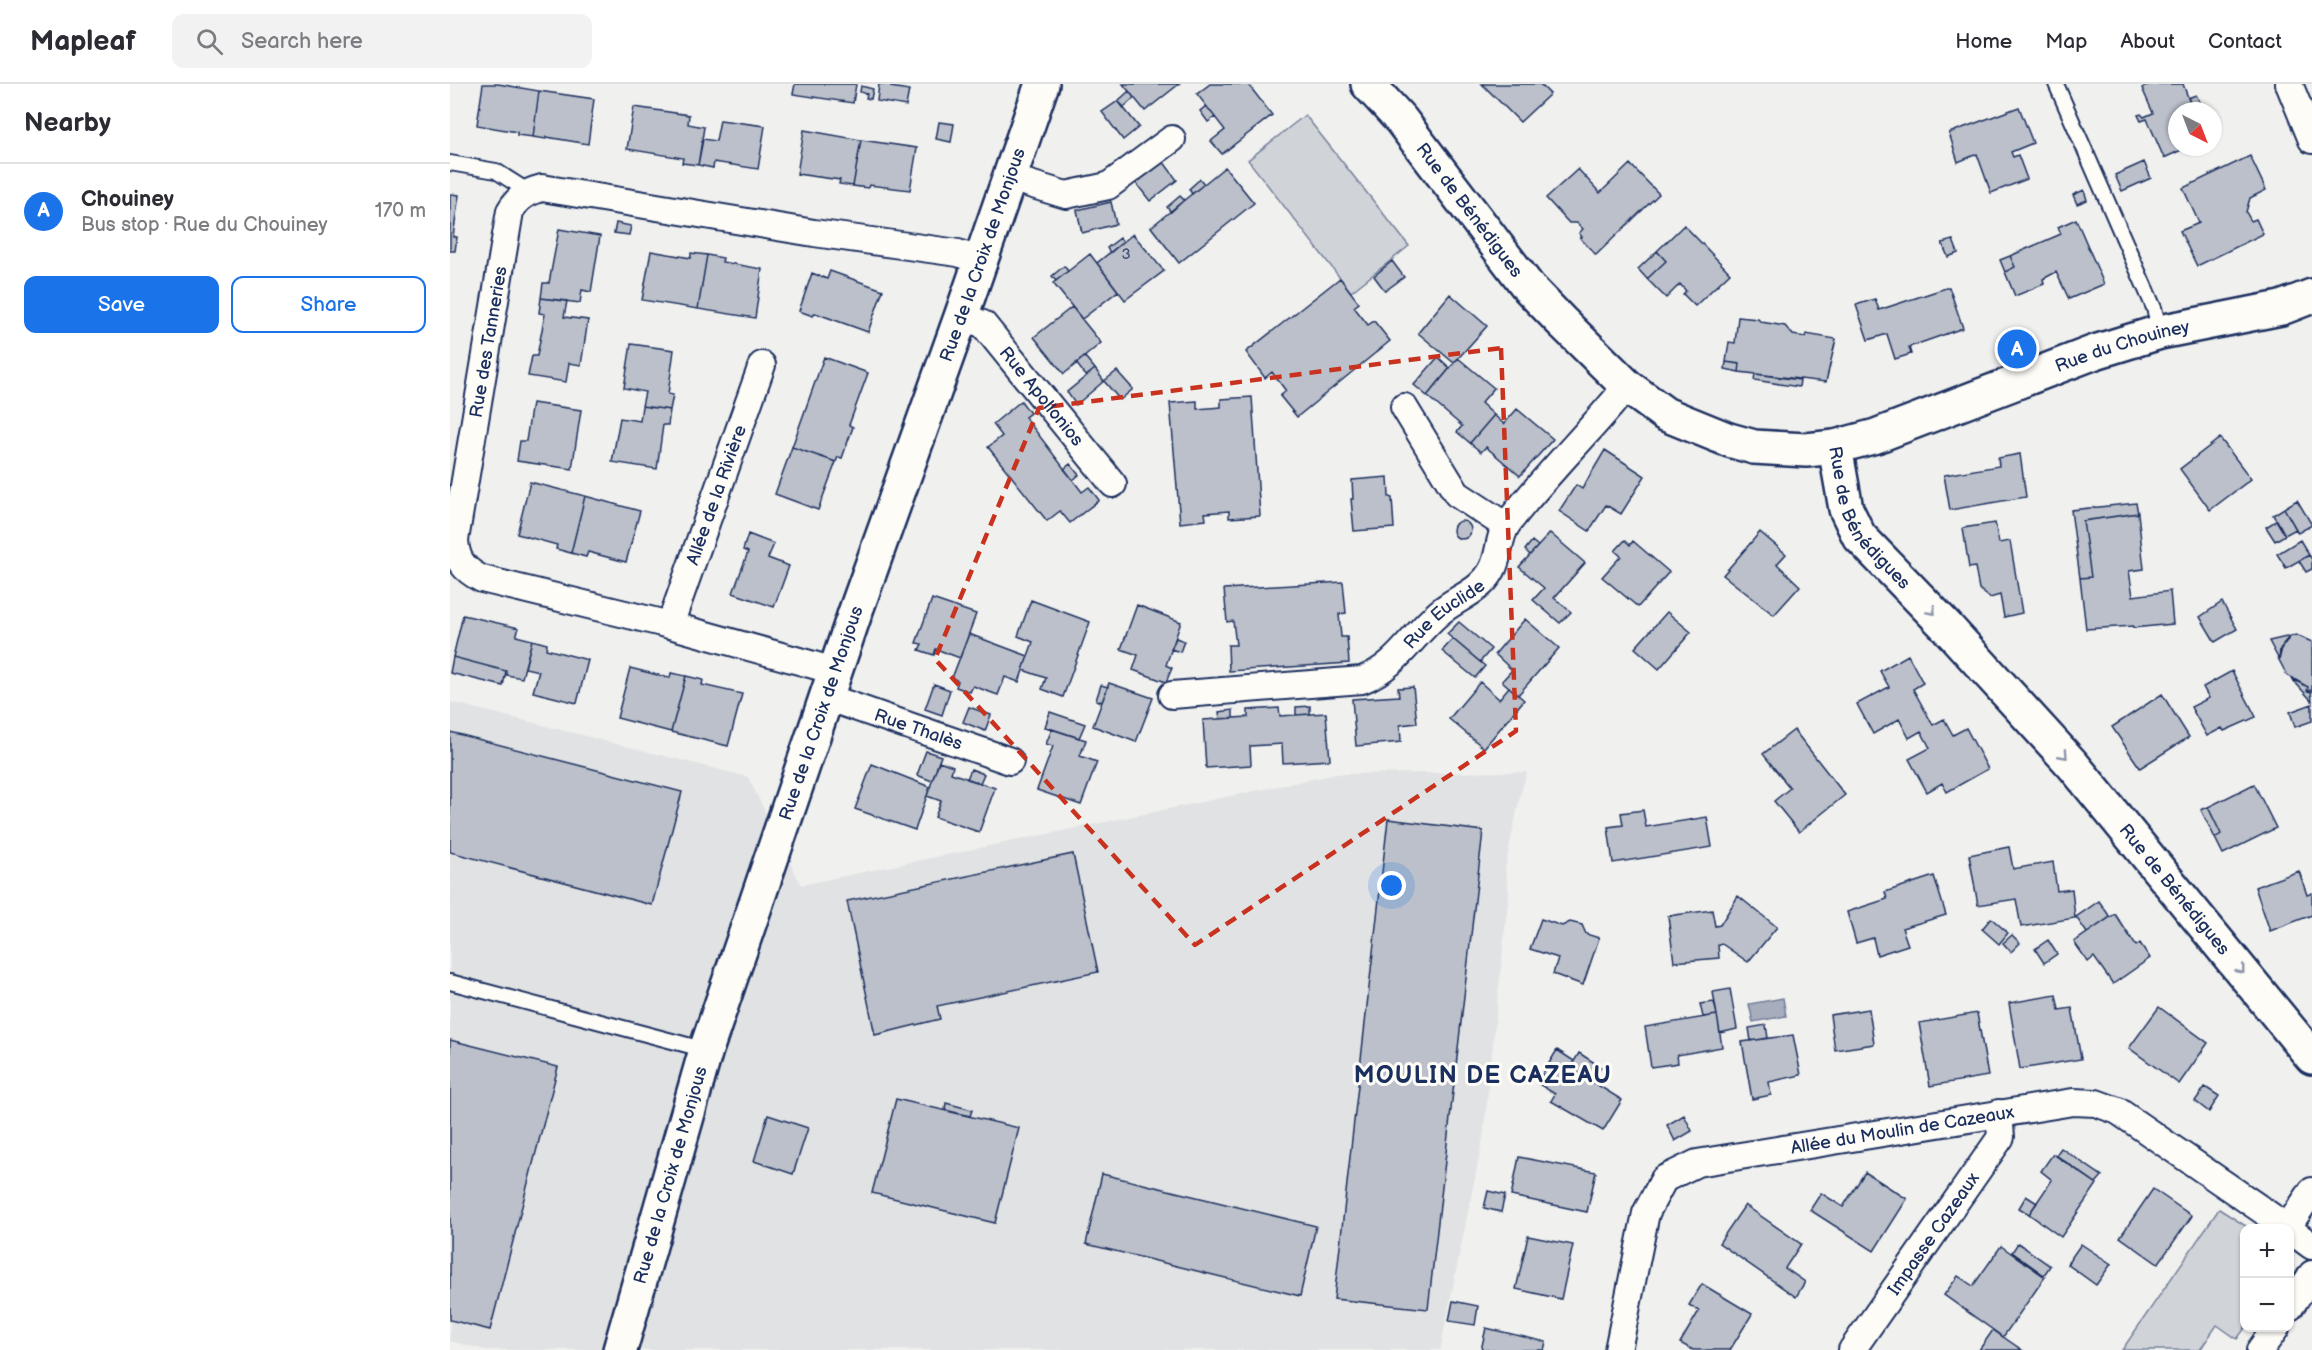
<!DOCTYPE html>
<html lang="en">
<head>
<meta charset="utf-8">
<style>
	body { margin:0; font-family:"Balsamiq Sans",sans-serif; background:#f2f2f3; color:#2b2b33 }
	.controls { position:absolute; right:18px; bottom:18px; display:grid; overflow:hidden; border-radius:12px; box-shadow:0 2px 4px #0004 }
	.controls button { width:54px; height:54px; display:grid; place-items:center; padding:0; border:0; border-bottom:2px solid #e1e1e2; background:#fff; color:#2b2b33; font:30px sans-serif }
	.compass { position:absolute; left:1718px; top:18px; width:54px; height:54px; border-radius:50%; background:#fff; box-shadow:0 2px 4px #0004; rotate:138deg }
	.you { position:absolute; left:942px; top:802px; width:21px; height:21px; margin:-15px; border:4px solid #fff; border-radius:50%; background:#1a73e8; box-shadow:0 0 0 9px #1a73e833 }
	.badge { display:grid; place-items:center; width:39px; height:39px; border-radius:50%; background:#1a73e8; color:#fff; font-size:20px; font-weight:700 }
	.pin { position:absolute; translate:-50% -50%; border:3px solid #fff; box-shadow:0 2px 6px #0006 }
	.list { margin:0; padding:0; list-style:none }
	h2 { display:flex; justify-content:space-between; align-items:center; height:78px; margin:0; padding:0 24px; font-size:26px }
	h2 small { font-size:20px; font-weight:400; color:#7c7c81 }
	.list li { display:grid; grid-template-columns:39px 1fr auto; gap:18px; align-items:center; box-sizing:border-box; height:96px; padding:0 24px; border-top:2px solid #e1e1e2 }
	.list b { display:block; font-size:22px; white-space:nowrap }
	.list p { margin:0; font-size:20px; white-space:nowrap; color:#7c7c81 }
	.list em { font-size:20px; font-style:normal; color:#7c7c81 }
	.actions { display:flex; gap:12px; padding:18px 24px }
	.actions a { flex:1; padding:14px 0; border:2px solid #1a73e8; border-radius:12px; text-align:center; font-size:21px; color:#1a73e8 }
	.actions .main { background:#1a73e8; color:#fff }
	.icon { flex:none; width:33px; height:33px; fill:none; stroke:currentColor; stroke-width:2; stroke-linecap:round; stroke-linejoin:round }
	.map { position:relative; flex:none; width:1862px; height:1266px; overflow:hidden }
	header { display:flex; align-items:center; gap:36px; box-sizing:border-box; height:84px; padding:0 30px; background:#fff; border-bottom:2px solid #e1e1e2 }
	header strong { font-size:28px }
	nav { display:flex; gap:33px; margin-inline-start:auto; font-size:21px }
	.search { width:420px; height:54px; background:#f2f2f3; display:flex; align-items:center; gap:15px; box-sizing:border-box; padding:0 21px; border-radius:12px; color:#7c7c81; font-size:22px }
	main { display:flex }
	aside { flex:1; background:#fff }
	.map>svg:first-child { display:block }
	.built { fill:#e0e2e3 }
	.green { fill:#d0d3d8; stroke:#76819b; stroke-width:1.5 }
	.water { fill:#a7adbd; stroke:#6f7b97; stroke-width:1.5 }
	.building { fill:#bbc0ca; stroke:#1b2f5e; stroke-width:1.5 }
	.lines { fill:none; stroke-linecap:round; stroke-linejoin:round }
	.lane-casing { stroke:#1b2f5e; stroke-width:18 }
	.street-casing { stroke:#1b2f5e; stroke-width:30 }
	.secondary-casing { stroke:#1b2f5e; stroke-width:38 }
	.lane { stroke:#fdfcf7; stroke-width:14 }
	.street { stroke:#fdfcf7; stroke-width:26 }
	.secondary { stroke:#fdfcf7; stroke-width:33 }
	.oneway { stroke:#8c96aa }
	.marked { fill:none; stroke:#c8321e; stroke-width:4.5; stroke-dasharray:12 8; stroke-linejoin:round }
	.labels { text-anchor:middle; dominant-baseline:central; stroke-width:6; stroke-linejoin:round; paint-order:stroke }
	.number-label { font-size:15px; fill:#435379 }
	.street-label { font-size:18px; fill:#1b2f5e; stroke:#fdfcf7 }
	.district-label { font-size:24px; font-weight:bold; letter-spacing:1.5px; fill:#1b2f5e; stroke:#fdfcf7 }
</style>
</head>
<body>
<header>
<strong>Mapleaf</strong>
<div class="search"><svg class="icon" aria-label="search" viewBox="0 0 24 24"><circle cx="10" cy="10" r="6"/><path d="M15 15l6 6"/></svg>Search here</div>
<nav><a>Home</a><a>Map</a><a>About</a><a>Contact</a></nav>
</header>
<main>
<aside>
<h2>Nearby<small></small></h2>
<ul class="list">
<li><span class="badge">A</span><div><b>Chouiney</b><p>Bus stop · Rue du Chouiney</p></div><em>170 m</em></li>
</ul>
<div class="actions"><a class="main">Save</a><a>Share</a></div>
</aside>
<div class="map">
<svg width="1862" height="1266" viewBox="0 0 1862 1266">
	<rect width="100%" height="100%" fill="#f0f0ee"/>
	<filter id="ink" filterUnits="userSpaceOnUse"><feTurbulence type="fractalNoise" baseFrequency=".0167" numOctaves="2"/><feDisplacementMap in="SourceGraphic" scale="12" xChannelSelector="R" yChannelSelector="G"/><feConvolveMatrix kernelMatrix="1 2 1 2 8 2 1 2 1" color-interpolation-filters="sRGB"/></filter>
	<g filter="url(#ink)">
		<path class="built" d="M0 618 298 693 351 801 887 690 1077 688 1070 712 1055 785 1059 808 1033 1054 990 1266H35L0 1257Z"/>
		<path class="green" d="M855 31 959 162 901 208 798 76Z
			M1769 1125 1799 1144H1794L1795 1244 1787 1255 1767 1241 1750 1266H1672Z"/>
		<path class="water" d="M1333 914 1336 932 1303 938 1299 920Z"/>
		<path class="building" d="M33 0H48L89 7 83 53 67 51V48L27 41Z
			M345 0H406L403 19 343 10Z
			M429 0H441V3L459 6 456 22 427 17Z
			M673 0H729L695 27Z
			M760 0H798L822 31 772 70 761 57 775 46 747 10Z
			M1032 0H1090L1100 10 1070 38Z
			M1700 0H1733L1742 24 1751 20 1754 27H1727V63H1738L1714 74 1697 35 1691 37 1688 31 1691 30 1694 33 1703 29 1692 4Z
			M411 2 423 5 421 15 416 14 417 10 410 8Z
			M89 7 144 15 138 60 96 53V55L83 53Z
			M679 7 684 14 674 23 668 17Z
			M1746 11 1751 20 1742 24 1738 14Z
			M668 17 689 43 673 56 652 28Z
			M756 22 765 33 758 38 750 27Z
			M184 23 239 31 238 40 254 43 248 81 232 79 233 74 177 65Z
			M1569 23 1583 59 1561 68 1563 73 1568 71 1577 95 1541 109 1527 70 1508 78 1499 49Z
			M1765 31 1771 48 1763 52V32Z
			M270 36 315 42 308 85 264 78 263 84 248 81 253 55 266 57Z
			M489 38 504 40 501 58 486 55Z
			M354 46 411 56 403 102 389 100 390 96 347 90Z
			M411 56 467 64 460 106 419 101 418 104 403 102Z
			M1800 72 1816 106 1800 114 1796 128 1801 137 1806 135 1813 150 1747 182 1730 147 1749 139 1733 104Z
			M713 77 727 96 700 117 686 99Z
			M1694 78 1701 94 1672 107 1665 91Z
			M1180 80 1209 110 1146 171 1130 154 1132 153 1129 149 1133 145 1127 139H1119L1096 114 1128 85 1150 109Z
			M775 83 804 119 729 179 701 143Z
			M750 95 754 100 742 110 739 105Z
			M1634 106 1637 116 1627 120 1623 111Z
			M0 110 9 111 3 153H7L5 167H0Z
			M730 112 734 116 721 128 717 123Z
			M661 118 666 140 632 149 627 126Z
			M1626 135 1654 200 1619 215 1606 188 1593 195 1594 200 1565 212 1555 188 1565 183 1560 172 1611 150 1608 143Z
			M166 139 181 142 179 151 164 149Z
			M1234 141 1280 189 1245 222 1233 210 1236 207 1230 200 1216 214 1197 195 1216 177 1207 167Z
			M109 145 150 152 141 208 132 206 130 219 91 214 93 199H99Z
			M683 150 714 187 675 216 647 179Z
			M670 154 673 158 660 169 657 164Z
			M1503 156 1508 169 1498 173 1492 159Z
			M201 167 241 174V169L257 171 248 225 192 216Z
			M1207 167 1216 177 1197 195 1188 185Z
			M640 170 668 207 632 235 603 199Z
			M257 171 273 174 272 178 312 185 305 234 248 225Z
			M1560 172 1565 183 1555 188 1550 176Z
			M942 177 954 193 935 207 924 192Z
			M614 182 618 187 606 197 602 192Z
			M380 187 433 206 418 248 365 229 363 232 349 227 362 189 377 195Z
			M890 194 909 219 904 223 918 241 924 237 940 257 847 333 830 312 836 307 822 288 815 294 796 268Z
			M1499 203 1513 244 1459 263 1461 270 1445 275 1437 250 1418 256 1406 221 1425 215 1429 226Z
			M1000 210 1037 242 1004 279 968 249Z
			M91 214 117 217 114 233 138 236 131 281 119 279 116 298 78 292 82 272H87L95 230 89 229Z
			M622 223 651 259 614 290 584 253Z
			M1288 233 1308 235 1311 238 1335 242 1343 251 1355 253 1356 250 1386 255 1376 298 1289 288 1290 280 1276 278 1279 258 1285 259Z
			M181 260 224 266 218 310 223 311 220 326 192 322 195 308 174 304Z
			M374 273 418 289 399 341 403 343 392 374 388 373 386 378 342 363Z
			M635 273 645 285 636 292 626 279Z
			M988 273 1000 284 977 312 964 301Z
			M1008 274 1044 304 1031 319 1044 331 1020 359 1007 348 1012 342 977 312Z
			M1276 278 1290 280 1289 288 1275 285Z
			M645 285 654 297 626 321 617 308Z
			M667 287 683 305 670 316 654 297Z
			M1305 290 1350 296 1349 303 1304 296Z
			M802 313 810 432 779 434V427L755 429 756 436 730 439 720 319 747 317V325L771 323V315Z
			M571 317 580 329 575 333 632 408 639 403 649 416 620 439 610 427 597 437 538 363 552 352 543 340Z
			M82 319 131 326 122 385 67 377 70 357H76Z
			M192 322 220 326 218 341H213L207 385 162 378 170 334 190 337Z
			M1067 325 1103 355 1070 392 1036 363 1031 368 1020 359 1044 331 1054 340Z
			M1770 354 1801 395 1760 426 1730 385Z
			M342 363 386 378 368 426 325 410Z
			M1155 366 1195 392 1171 430 1156 421 1139 447 1109 427 1126 401 1132 405Z
			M1570 370 1576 413 1500 426 1494 391 1549 382 1548 374Z
			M620 380 629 391 623 396 614 385Z
			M938 393 939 413 942 414 944 444 904 447 901 415H903L902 396Z
			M80 398 135 412 121 469 106 465 107 461 67 450Z
			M135 412 190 427 176 478 138 468 136 473 121 469Z
			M1847 416 1862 441 1848 449 1834 424Z
			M1686 419 1688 429 1633 437 1641 493 1630 494 1621 426Z
			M1834 424 1846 445 1835 451 1823 431Z
			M1688 429 1694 485 1679 487 1683 512 1720 507 1723 540 1683 544V542L1636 545 1630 494 1641 493 1633 437Z
			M1827 436 1835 451 1825 457 1816 443Z
			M1003 446a9 9 0 1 1 18 0a9 9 0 1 1-18 0Z
			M1545 439 1549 459 1560 457 1572 529 1554 533 1550 511 1540 514 1529 505 1525 483 1519 484 1513 444Z
			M1310 448 1336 470 1327 480 1350 502 1324 531 1273 491Z
			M1100 449 1135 479 1104 514 1121 528 1110 539 1083 516 1094 504 1069 483Z
			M298 450 324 460 318 474 339 482 324 523 283 509 298 468 293 466Z
			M1175 456 1180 461 1183 457 1219 488 1188 523 1152 493 1171 472 1165 467Z
			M1850 456 1859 471 1836 484 1827 470Z
			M1082 457 1088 462 1080 471 1075 466Z
			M1859 471 1862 475V485L1856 488 1849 477Z
			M893 498 896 529 889 530 891 553H897L899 579 779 587 778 561H786L783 537 777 538 774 505Z
			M482 515 526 530 510 574 486 565 484 571 469 566 472 560 466 559Z
			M581 516 640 538 613 613 592 605 596 594 573 586 583 558 568 552Z
			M1772 518 1787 545 1765 558 1750 533Z
			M687 521 731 538 716 581 722 584 716 598 683 586 688 571 671 565Z
			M1217 528 1241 548 1209 585 1185 564Z
			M13 531 69 544 66 552 82 556 72 594 56 591V587L3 573Z
			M1075 535 1109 564 1068 611 1052 597 1062 586 1045 570Z
			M1009 538 1041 565 1030 578 997 550Z
			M519 550 578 572 569 598 555 593 548 611 523 602 520 608 506 603 508 597 502 594Z
			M1846 551 1862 558V608L1857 607 1858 603 1837 591 1829 576 1833 560 1839 553Z
			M1841 552 1830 565 1829 576 1819 557Z
			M726 554 734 557 730 568 721 565Z
			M1003 555 1035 582 1025 594 992 567Z
			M82 556 97 560 96 565 138 576 127 619 83 608 89 587 75 584Z
			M1458 571 1473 599 1463 605 1483 641 1494 635 1503 651 1516 644 1538 685 1497 708 1492 699 1477 708 1459 675 1480 664 1471 647 1459 654 1449 635 1423 650 1407 620 1439 603 1430 587Z
			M3 573 56 587 53 602 0 589Z
			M180 584 220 594 221 589 236 592 221 648 167 634Z
			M1782 587 1806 633 1774 647 1772 644 1757 652 1741 623 1759 614 1753 603Z
			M236 592 253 596 252 601 292 610 278 662 221 648Z
			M1842 595 1858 603 1857 607 1861 606 1862 617Z
			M1030 598 1049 615 1059 603 1074 616 1034 664 999 635Z
			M659 599 703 614 686 658 643 642Z
			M484 600 500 606 492 631 475 625Z
			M651 601 658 603 652 618 646 616Z
			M963 603 967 639 950 641 951 658 906 662 902 615 949 612 948 604Z
			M1712 610 1739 653 1690 684 1662 643Z
			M1862 620V637L1845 643 1840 628Z
			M860 622V630L846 631V623Z
			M519 623 541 631 535 647 513 638Z
			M829 624 830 632 876 629 880 676 833 679 832 660 800 662 801 681 756 684 753 636 798 633V626Z
			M783 626V634L770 635 769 628Z
			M600 628 635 640 629 654 595 643Z
			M602 645 636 656 630 672 647 678 631 721 587 706 603 662 596 660Z
			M1344 646 1395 711 1349 748 1324 717 1340 704 1313 670Z
			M0 648 232 708 202 821 0 768Z
			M476 667 491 672 482 697 467 691Z
			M489 677 503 682 501 689 545 704 529 748 485 733 491 717 477 712Z
			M422 680 480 703 465 746 405 725Z
			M521 685 534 690 530 699 517 695Z
			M1804 700 1826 744 1773 770 1765 754 1771 750 1758 723Z
			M1758 723 1771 750 1765 754 1751 726Z
			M1193 726 1196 743 1257 733 1262 763 1163 779 1158 743 1173 741 1171 729Z
			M938 735 1033 747 978 1225 884 1215Z
			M1559 763 1563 785 1603 778 1607 807 1622 805 1625 834 1571 843 1566 815 1528 821 1519 771Z
			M623 770 648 888 487 922 490 935 425 951 397 817Z
			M1849 787 1857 811 1862 809V831L1820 847 1805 803Z
			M1484 792 1496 831 1452 844 1458 861 1427 871 1423 854 1406 859 1397 828 1437 815 1435 808Z
			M1288 812 1327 843 1298 878 1272 860 1268 861 1269 874 1224 878 1218 832 1262 826 1265 842 1270 841Z
			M1649 817 1660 833 1637 849 1626 833Z
			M1665 830 1686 862 1690 859 1700 874 1663 900 1644 873 1638 878 1624 858Z
			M1541 834 1558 849 1549 860 1532 845Z
			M1091 835 1112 842 1120 838 1132 841 1136 850 1149 854 1133 901 1103 890 1108 874 1080 865Z
			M1562 851 1570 859 1561 868 1553 859Z
			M1598 856 1607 870 1594 879 1585 865Z
			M1280 905 1287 945 1270 949 1263 908Z
			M1606 911 1609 926 1622 924 1631 975 1570 985 1559 919Z
			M1264 918 1267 931 1253 933 1250 920Z
			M1709 923 1758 959 1729 1000 1679 964Z
			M1419 925 1424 960 1385 966 1380 931Z
			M1527 929 1538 992 1480 1002 1469 939Z
			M1267 931 1272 963 1227 971 1228 979 1201 983 1195 943Z
			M1316 941 1318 954 1301 957 1299 944Z
			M1343 951 1351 991 1319 998 1321 1011 1302 1015 1292 958Z
			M0 956 108 983 40 1246 0 1236Z
			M1107 966 1124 977 1120 984 1172 1016 1153 1047 1101 1017 1105 1010 1087 999Z
			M1129 969 1151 983 1142 998 1120 984Z
			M1755 1003 1769 1012 1759 1028 1745 1017Z
			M446 1015 569 1044 545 1139 422 1109Z
			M496 1019 522 1026 520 1032 495 1026Z
			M318 1031 358 1044 343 1090 304 1077Z
			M1234 1031 1242 1047 1225 1057 1217 1041Z
			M1611 1064 1652 1092 1646 1099 1606 1071Z
			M1603 1070 1647 1100 1611 1153 1579 1130 1602 1096 1591 1087Z
			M1069 1073 1146 1088 1137 1128 1061 1112Z
			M1415 1088 1457 1115 1424 1167 1360 1126 1371 1109 1393 1123Z
			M652 1090 866 1142 850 1212 636 1160Z
			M1703 1105 1742 1132 1708 1180 1670 1153Z
			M1038 1107 1055 1111 1051 1128 1034 1124Z
			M1576 1112 1587 1119 1579 1130 1569 1124Z
			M1295 1121 1351 1160 1335 1184 1355 1198 1346 1213 1269 1159Z
			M1078 1152 1123 1161 1111 1215 1066 1205Z
			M1568 1159 1600 1182 1594 1191 1562 1168Z
			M1631 1160 1661 1180 1646 1201 1617 1180Z
			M1551 1162 1595 1193 1553 1253 1494 1211 1508 1192 1523 1202Z
			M1252 1200 1302 1230 1280 1266H1243L1230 1259 1249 1227 1239 1221Z
			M1003 1217 1028 1222 1025 1241 999 1237Z
			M1036 1244 1096 1258 1094 1266H1031Z
			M1543 1246 1572 1266H1529Z"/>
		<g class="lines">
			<g class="lane-casing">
				<path id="lane" d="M1606 0 1704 224 1710 248
					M0 79 46 87 79 108
					M0 898 256 966"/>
			</g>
			<g class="street-casing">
				<g id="street">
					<path d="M1839 0 1862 56"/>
					<path d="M560 94 616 111 658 102 722 55"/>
					<path id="s1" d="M511 233 533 240 663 400"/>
					<path d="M954 323 1007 410 1056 442"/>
					<path id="s2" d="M220 541 312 281"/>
					<path id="s3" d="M385 587 220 541 32 495C14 486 6 476 5 456L60 127C68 113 77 108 92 104L364 149 508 169 530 177"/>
					<path id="s4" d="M722 611 912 596C948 582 961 552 990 528 1008 513 1030 508 1042 486 1050 472 1048 452 1058 439 1095 391 1139 349 1177 302"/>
					<path id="s5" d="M376 613 560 677"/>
					<path d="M1837 1144 1862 1107"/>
					<path d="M1840 1146 1862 1162"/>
					<path d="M1840 1223 1862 1190"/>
					<path id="s6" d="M1168 1266 1196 1129 1214 1095 1247 1079 1623 1018 1646 1019 1668 1027 1838 1144"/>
					<path id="s7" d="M1402 1266 1551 1053 1549 1029"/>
					<path d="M1810 1266 1826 1244"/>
				</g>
			</g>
			<g class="secondary-casing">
				<g id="secondary">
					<path id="s8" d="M918 0 951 36 1079 204 1111 237 1177 302 1215 330 1279 356 1304 363 1356 366 1385 363 1426 352 1645 268 1710 248 1831 224 1862 212"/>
					<path id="s9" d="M1385 363 1396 425 1409 452 1496 542 1623 681 1862 973"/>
					<path id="s10" d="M170 1266 256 966 405 529 511 233 592 0"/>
				</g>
			</g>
			<use href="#lane" class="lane"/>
			<use href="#street" class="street"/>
			<use href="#secondary" class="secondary"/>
		</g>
		<defs><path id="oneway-chevron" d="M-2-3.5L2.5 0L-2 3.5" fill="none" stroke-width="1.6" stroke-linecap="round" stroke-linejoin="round" transform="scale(1.5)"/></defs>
		<g class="oneway">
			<use href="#oneway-chevron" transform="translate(1482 527) rotate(47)"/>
			<use href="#oneway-chevron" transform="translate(1614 671) rotate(48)"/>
			<use href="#oneway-chevron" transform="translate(1791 886) rotate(51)"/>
		</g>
	</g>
	<path class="marked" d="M1051 264 1066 647 745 861 485 575 589 324Z"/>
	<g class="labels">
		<g class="number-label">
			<text x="676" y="170">3</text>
		</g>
		<g class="street-label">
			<text stroke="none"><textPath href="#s8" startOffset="162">Rue de Bénédigues</textPath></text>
			<text stroke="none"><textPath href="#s10" startOffset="1154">Rue de la Croix de Monjous</textPath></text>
			<text stroke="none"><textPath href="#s3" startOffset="616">Rue des Tanneries</textPath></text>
			<text stroke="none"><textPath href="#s8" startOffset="927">Rue du Chouiney</textPath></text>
			<text stroke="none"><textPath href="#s1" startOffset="116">Rue Apollonios</textPath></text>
			<text stroke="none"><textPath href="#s2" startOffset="138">Allée de la Rivière</textPath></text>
			<text stroke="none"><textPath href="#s9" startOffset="81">Rue de Bénédigues</textPath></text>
			<text stroke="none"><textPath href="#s4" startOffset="297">Rue Euclide</textPath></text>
			<text stroke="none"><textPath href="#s10" startOffset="668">Rue de la Croix de Monjous</textPath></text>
			<text stroke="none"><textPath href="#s5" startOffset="98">Rue Thalès</textPath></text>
			<text stroke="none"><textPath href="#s9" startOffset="567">Rue de Bénédigues</textPath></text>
			<text stroke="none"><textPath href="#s6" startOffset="423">Allée du Moulin de Cazeaux</textPath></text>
			<text stroke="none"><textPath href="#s10" startOffset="182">Rue de la Croix de Monjous</textPath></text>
			<text stroke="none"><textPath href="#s7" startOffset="142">Impasse Cazeaux</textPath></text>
		</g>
		<g class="district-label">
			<text x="1033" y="991">MOULIN DE CAZEAU</text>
		</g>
	</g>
</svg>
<div class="controls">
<button>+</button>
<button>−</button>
</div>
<svg class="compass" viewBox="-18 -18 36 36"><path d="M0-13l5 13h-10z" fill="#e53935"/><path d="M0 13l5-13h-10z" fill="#7c7c81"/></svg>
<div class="you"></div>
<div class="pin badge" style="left:1567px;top:265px">A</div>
</div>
</main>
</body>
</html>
